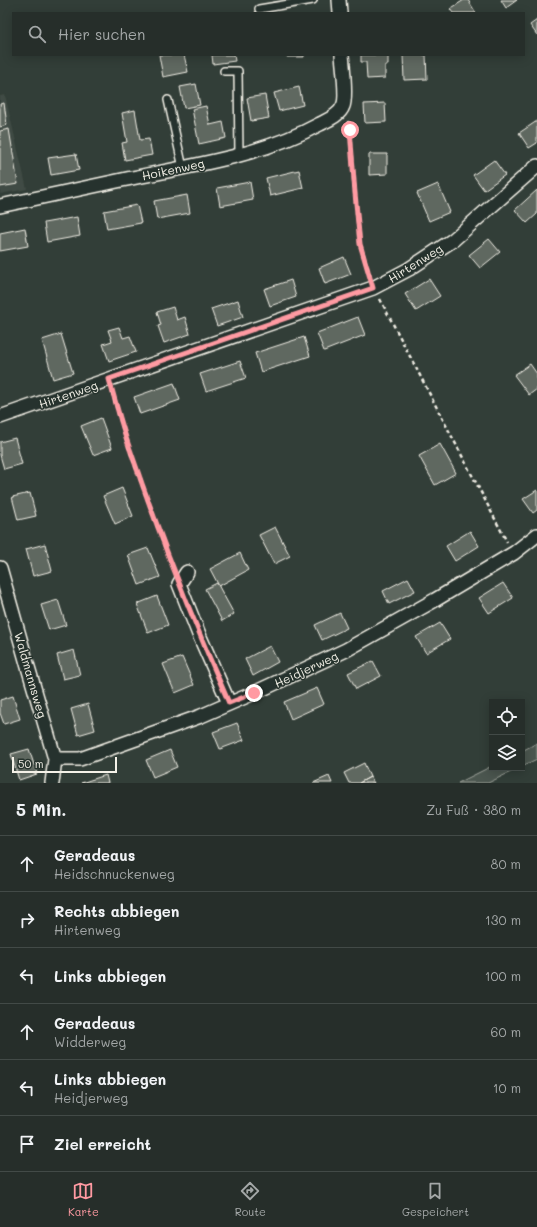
<!DOCTYPE html>
<html lang="de">
<head>
<meta charset="utf-8">
<style>
	body { margin:0; font-family:Mali,sans-serif; background:#2e3632; color:#f1f3f6 }
	.controls { position:absolute; right:12px; bottom:12px; display:grid; overflow:hidden; border-radius:0px; box-shadow:0 2px 10px #0003 }
	.controls button { width:36px; height:36px; display:grid; place-items:center; padding:0; border:0; border-bottom:1px solid #424a47; background:#262e2a; color:#f1f3f6; font:20px sans-serif }
	.scale { position:absolute; left:12px; bottom:10px; width:105px; box-sizing:border-box; padding-left:4px; border:2px solid #f4f1e8; border-top:0; font-size:11px; line-height:14px; white-space:nowrap; color:#f4f1e8; -webkit-text-stroke:3px #26332d; paint-order:stroke }
	.stop { position:absolute; width:12px; height:12px; margin:-9px; border:3px solid #ff9aa2; border-radius:50%; background:#fff }
	.stop.end { background:#ff9aa2; border-color:#fff; box-shadow:0 1px 4px #0008 }
	.list { margin:0; padding:0; list-style:none }
	h2 { display:flex; justify-content:space-between; align-items:center; height:52px; margin:0; padding:0 16px; font-size:17px }
	h2 small { font-size:13px; font-weight:400; color:#a4a8a8 }
	.list li { display:grid; grid-template-columns:26px 1fr auto; gap:12px; align-items:center; box-sizing:border-box; height:56px; padding:0 16px; border-top:1px solid #424a47 }
	.list b { display:block; font-size:15px; white-space:nowrap }
	.list p { margin:0; font-size:13px; white-space:nowrap; color:#a4a8a8 }
	.list em { font-size:13px; font-style:normal; color:#a4a8a8 }
	.icon { flex:none; width:22px; height:22px; fill:none; stroke:currentColor; stroke-width:2; stroke-linecap:round; stroke-linejoin:round }
	.map { position:relative; flex:none; width:537px; height:783px; overflow:hidden }
	.search { position:absolute; background:#262e2a; box-shadow:0 2px 10px #0003; left:12px; right:12px; top:12px; height:44px; display:flex; align-items:center; gap:10px; box-sizing:border-box; padding:0 14px; border-radius:0px; color:#a4a8a8; font-size:15px }
	.sheet { height:388px; background:#262e2a }
	nav { display:flex; justify-content:space-around; align-items:center; box-sizing:border-box; height:56px; border-top:1px solid #424a47; background:#262e2a; font-size:11px; color:#a4a8a8 }
	nav a { display:grid; justify-items:center; gap:2px }
	nav .on { color:#ff9aa2 }
	.map>svg:first-child { display:block }
	.built { fill:#404b44 }
	.green { fill:#4c564f; stroke:#a0a49c }
	.building { fill:#5f6861; stroke:#f4f1e8 }
	.lines { fill:none; stroke-linecap:round; stroke-linejoin:round }
	.lane-casing { stroke:#f4f1e8; stroke-width:10 }
	.street-casing { stroke:#f4f1e8; stroke-width:16 }
	.path { stroke:#f4f1e8; stroke-width:2.5; stroke-dasharray:4 3; stroke-linecap:butt }
	.lane { stroke:#26332d; stroke-width:7 }
	.street { stroke:#26332d; stroke-width:13 }
	.route { stroke:#ff9aa2; stroke-width:5 }
	.labels { text-anchor:middle; dominant-baseline:central; stroke-width:3; stroke-linejoin:round; paint-order:stroke }
	.street-label { font-size:12px; fill:#f4f1e8; stroke:#26332d }
</style>
</head>
<body>
<div class="map">
<svg width="537" height="783" viewBox="0 0 537 783">
	<rect width="100%" height="100%" fill="#323e38"/>
	<filter id="ink" filterUnits="userSpaceOnUse"><feTurbulence type="fractalNoise" baseFrequency=".025" numOctaves="2"/><feDisplacementMap in="SourceGraphic" scale="8" xChannelSelector="R" yChannelSelector="G"/><feConvolveMatrix kernelMatrix="1 2 1 2 8 2 1 2 1" color-interpolation-filters="sRGB"/></filter>
	<g filter="url(#ink)">
		<path class="built" d="M5 95 27 189 0 194V96Z"/>
		<path class="green" d="M537 743V759L522 766V751Z
			M492 766V768H519L488 783H458Z"/>
		<path class="building" d="M464 0H468L476 13H453L450 9Z
			M501 0H517L506 8Z
			M537 20V35L530 25Z
			M159 55H184L188 72 163 77Z
			M212 55H234L235 61 213 64Z
			M287 55H304V57H287Z
			M361 55H388V65H385V78L367 79 366 62H361Z
			M403 55H426L427 79 404 80Z
			M196 84 200 105 184 108 180 87Z
			M299 87 303 105 279 111 274 93Z
			M265 95 269 118 251 121 247 98Z
			M4 103 7 125 0 127V104Z
			M385 103 386 122 365 123 364 104Z
			M206 106 210 125 223 122 226 138 199 144 192 109Z
			M135 110 140 140 149 139 152 155 125 160 122 143 127 142 122 113Z
			M537 121V143L529 148 519 133Z
			M9 129 18 184 0 187V131Z
			M76 154 79 170 51 175 48 158Z
			M369 154H387V174L369 175Z
			M494 160 505 175 484 190 473 175Z
			M299 170 303 188 270 196 266 178Z
			M250 182 253 200 220 206 217 188Z
			M438 184 450 212 429 221 417 193Z
			M537 190V214L527 223 515 210Z
			M187 195 190 213 157 219 154 201Z
			M137 205 141 223 107 229 104 211Z
			M77 217 80 236 47 242 44 223Z
			M25 228 28 246 0 251V233Z
			M489 239 500 252 480 268 469 255Z
			M344 257 351 274 325 284 319 268Z
			M429 279 440 296 416 311 405 294Z
			M291 280 296 297 270 306 264 289Z
			M238 300 243 317 217 326 211 309Z
			M173 307 177 320 185 317 190 334 164 343 158 326 161 325 157 312Z
			M358 317 365 335 324 351 317 333Z
			M119 327 123 338 130 336 136 352 109 361 103 344 112 341 108 330Z
			M61 334 73 373 53 379 42 340Z
			M304 337 310 356 261 372 255 353Z
			M240 361 246 378 206 391 200 374Z
			M530 364 537 374V389L529 395 514 375Z
			M174 383 180 400 140 414 134 397Z
			M101 418 112 448 93 455 81 426Z
			M15 438 22 464 4 469 0 455V442Z
			M440 444 456 473 435 485 419 456Z
			M122 488 133 516 115 524 103 496Z
			M537 490V510L533 513 523 499Z
			M30 493 36 516 18 520 12 497Z
			M275 527 290 556 274 564 259 535Z
			M470 531 479 546 455 561 446 546Z
			M45 544 52 571 33 576 26 549Z
			M148 548 160 577 139 585 128 555Z
			M240 553 248 570 219 586 210 569Z
			M408 578 415 591 389 604 383 591Z
			M217 583 234 614 222 621 205 589Z
			M503 583 513 598 489 613 479 598Z
			M157 596 168 625 148 633 137 604Z
			M58 600 66 625 49 630 41 605Z
			M340 613 347 628 322 640 315 625Z
			M440 623 450 639 426 653 416 637Z
			M270 646 278 662 253 676 245 659Z
			M74 650 80 675 63 679 57 655Z
			M182 657 194 685 175 693 163 664Z
			M373 661 381 676 356 689 348 673Z
			M317 688 324 704 291 719 284 702Z
			M13 696 20 719 4 724 0 713V700Z
			M88 704 95 730 78 735 71 709Z
			M237 723 244 740 220 749 213 732Z
			M29 749 37 774 19 780 11 754Z
			M170 750 177 767 153 777 146 760Z
			M364 763 370 777 359 783H349L344 773Z
			M106 775 108 783H81Z
			M329 776 332 783H313Z
			M370 777 374 783H359Z"/>
		<g class="lines">
			<g class="lane-casing">
				<path id="lane" d="M259 9 313 0
					M224 71H238L239 155
					M168 100 183 168"/>
			</g>
			<g class="street-casing">
				<path id="street" d="M339 0 340 13
					M0 206C41 197 81 189 122 180 189 166 259 157 320 124 328 120 340 115 343 106 347 99 343 65 342 55
					M0 417 373 288 409 269 453 240 537 166
					M0 568 28 667 55 759 52 783
					M187 572 179 584 200 637 229 703
					M55 759H80L201 716 254 693 346 650 435 600 514 553 537 535"/>
			</g>
			<path class="path" d="M348 121 350 130 355 193 360 244 370 276
				M380 299 507 542
				M112 392 130 451 173 569"/>
			<use href="#lane" class="lane"/>
			<use href="#street" class="street"/>
		</g>
	</g>
	<g class="lines" filter="url(#ink)">
		<path class="route" d="M254 693 229 703C193 621 160 537 131 452 122 428 116 403 109 379L373 288 360 244 355 193 350 130"/>
	</g>
	<g class="labels">
		<g class="street-label">
			<text transform="translate(173 169) rotate(-12)">Hoikenweg</text>
			<text transform="translate(415 263) rotate(-32)">Hirtenweg</text>
			<text transform="translate(68 394) rotate(-19)">Hirtenweg</text>
			<text transform="translate(306 669) rotate(-25)">Heidjerweg</text>
			<text transform="translate(31 675) rotate(74)">Waldmannsweg</text>
		</g>
	</g>
</svg>
<div class="controls">
<button><svg class="icon" aria-label="locate" viewBox="0 0 24 24"><circle cx="12" cy="12" r="6"/><path d="M12 2v4M12 18v4M2 12h4M18 12h4"/></svg></button>
<button><svg class="icon" aria-label="layers" viewBox="0 0 24 24"><path d="M12 4l9 5-9 5-9-5zM3 14l9 5 9-5"/></svg></button>
</div>
<div class="scale">50 m</div>
<div class="stop" style="left:350px;top:130px"></div>
<div class="stop end" style="left:254px;top:693px"></div>
<div class="search"><svg class="icon" aria-label="search" viewBox="0 0 24 24"><circle cx="10" cy="10" r="6"/><path d="M15 15l6 6"/></svg>Hier suchen</div>
</div>
<section class="sheet">
<h2>5 Min.<small>Zu Fuß · 380 m</small></h2>
<ul class="list">
<li><svg class="icon" aria-label="ahead" viewBox="0 0 24 24"><path d="M12 20V5M6 11l6-6 6 6"/></svg><div><b>Geradeaus</b><p>Heidschnuckenweg</p></div><em>80 m</em></li>
<li><svg class="icon" aria-label="right" viewBox="0 0 24 24"><path d="M7 20v-9h11M14 6l5 5-5 5"/></svg><div><b>Rechts abbiegen</b><p>Hirtenweg</p></div><em>130 m</em></li>
<li><svg class="icon" aria-label="left" viewBox="0 0 24 24"><path d="M17 20v-9H6M10 6l-5 5 5 5"/></svg><div><b>Links abbiegen</b></div><em>100 m</em></li>
<li><svg class="icon" aria-label="ahead" viewBox="0 0 24 24"><path d="M12 20V5M6 11l6-6 6 6"/></svg><div><b>Geradeaus</b><p>Widderweg</p></div><em>60 m</em></li>
<li><svg class="icon" aria-label="left" viewBox="0 0 24 24"><path d="M17 20v-9H6M10 6l-5 5 5 5"/></svg><div><b>Links abbiegen</b><p>Heidjerweg</p></div><em>10 m</em></li>
<li><svg class="icon" aria-label="arrive" viewBox="0 0 24 24"><path d="M6 21V4h12l-3 4 3 4H6"/></svg><div><b>Ziel erreicht</b></div></li>
</ul>
</section>
<nav>
<a class="on"><svg class="icon" aria-label="map" viewBox="0 0 24 24"><path d="M3 6l6-2 6 2 6-2v14l-6 2-6-2-6 2zM9 4v14M15 6v14"/></svg>Karte</a>
<a><svg class="icon" aria-label="directions" viewBox="0 0 24 24"><path d="M12 3l9 9-9 9-9-9zM9 14v-3h6M13 9l2 2-2 2"/></svg>Route</a>
<a><svg class="icon" aria-label="saved" viewBox="0 0 24 24"><path d="M7 4h10v16l-5-4-5 4z"/></svg>Gespeichert</a>
</nav>
</body>
</html>
